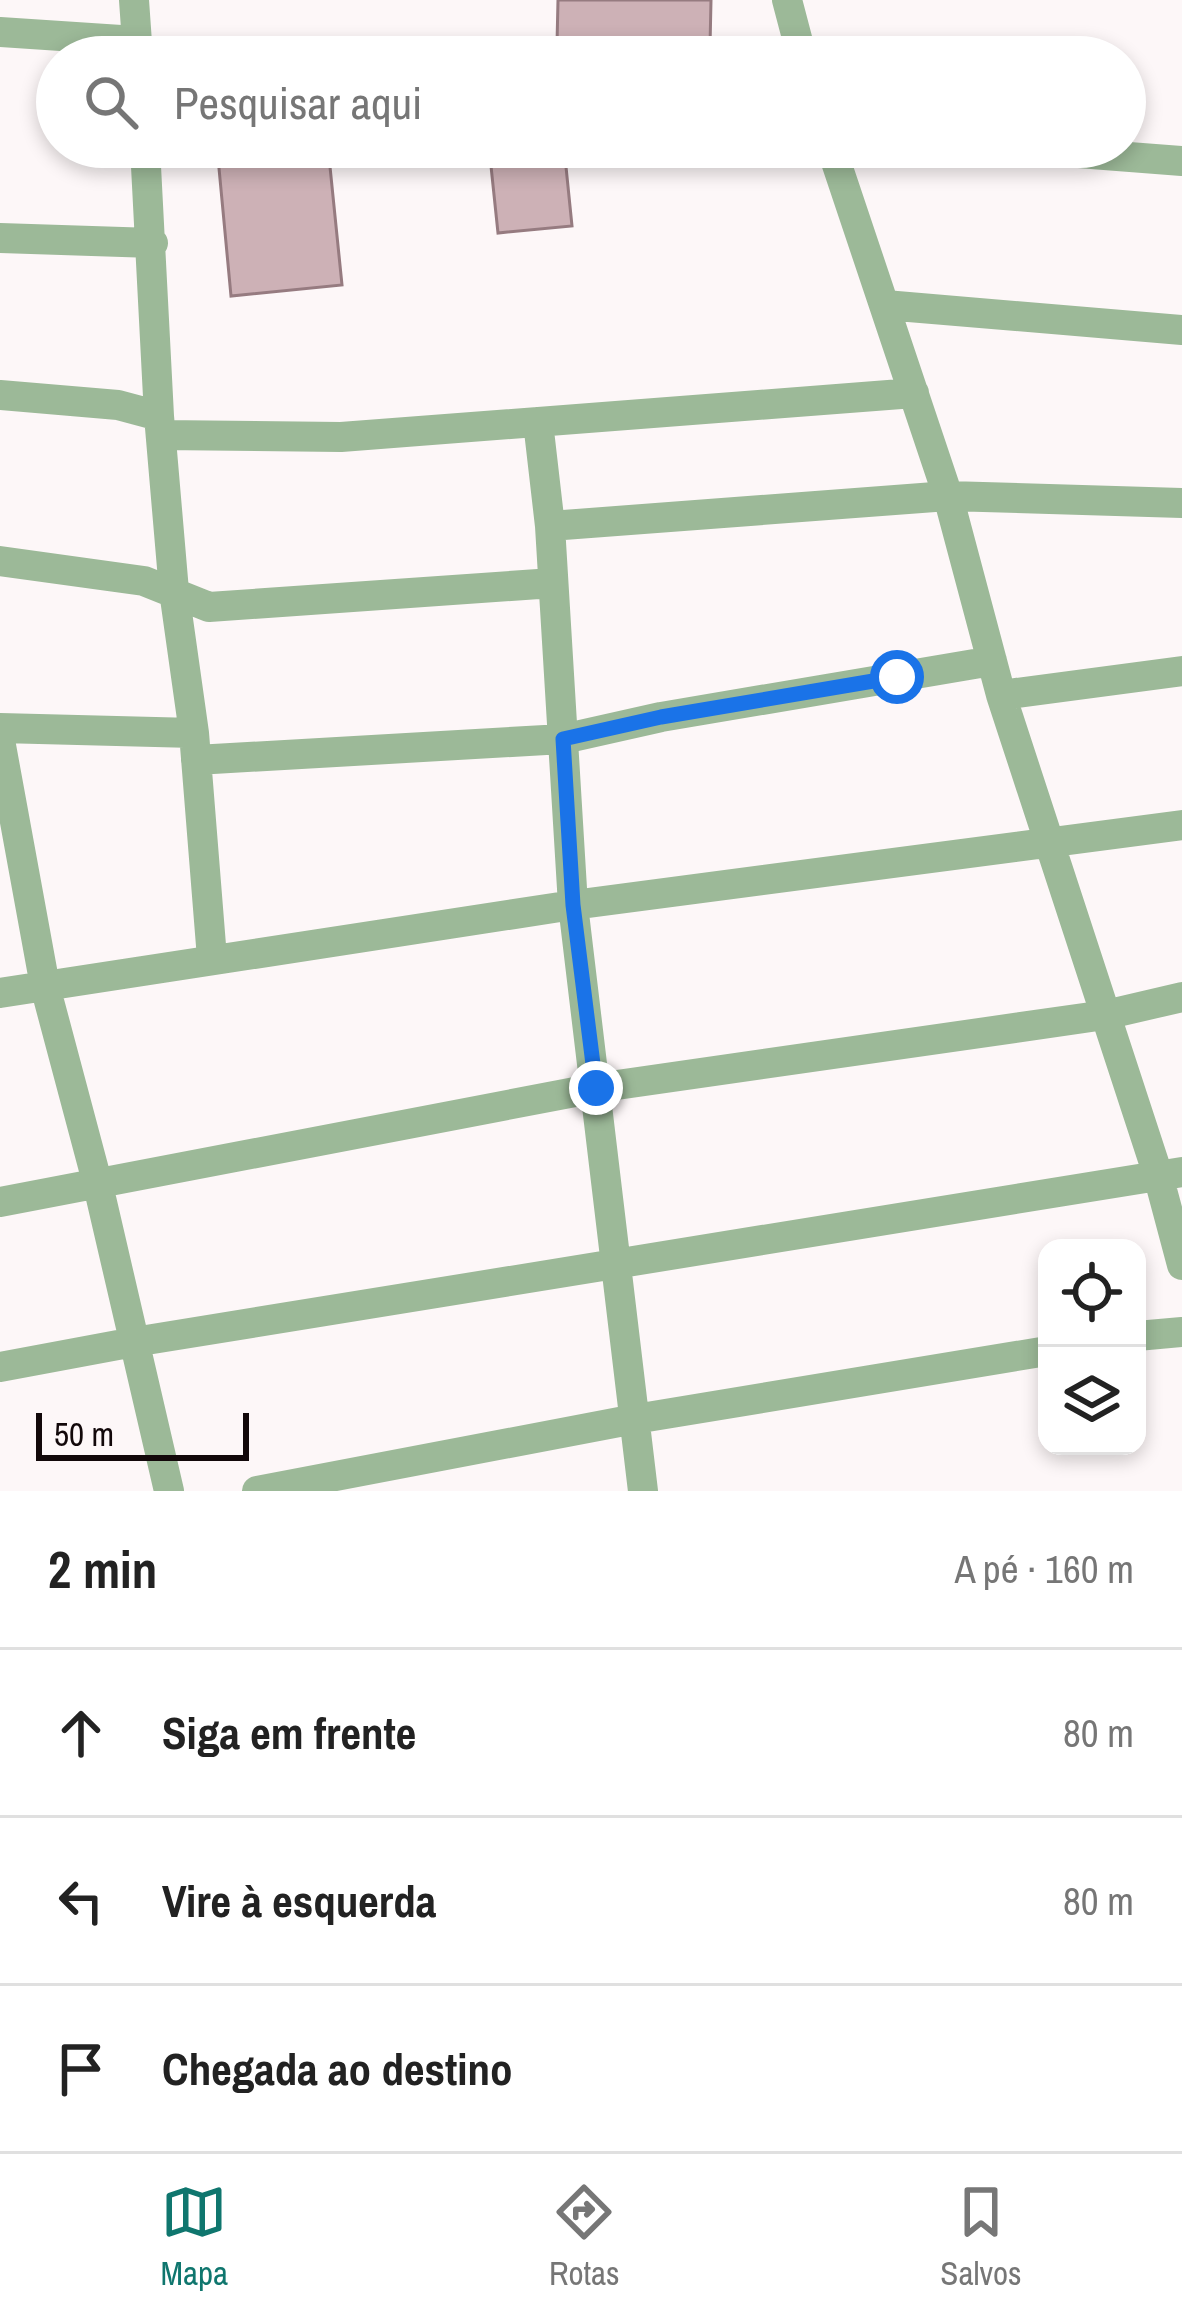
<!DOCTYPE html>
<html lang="pt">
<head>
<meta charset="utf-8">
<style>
	body { margin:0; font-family:"Archivo Narrow",sans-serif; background:#f2f2f2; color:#222 }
	.controls { position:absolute; right:36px; bottom:36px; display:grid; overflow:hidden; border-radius:24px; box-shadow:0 6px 18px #0003 }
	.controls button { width:108px; height:108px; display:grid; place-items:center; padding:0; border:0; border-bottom:3px solid #e0e0e0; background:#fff; color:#222; font:60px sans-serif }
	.scale { position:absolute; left:36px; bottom:30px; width:213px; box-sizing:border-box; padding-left:12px; border:6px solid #12080a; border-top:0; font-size:33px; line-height:42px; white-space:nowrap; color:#12080a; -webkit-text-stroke:9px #fdf7f8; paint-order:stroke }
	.stop { position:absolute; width:36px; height:36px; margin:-27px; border:9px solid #1a73e8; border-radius:50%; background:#fff }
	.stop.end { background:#1a73e8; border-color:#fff; box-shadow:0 3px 12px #0008 }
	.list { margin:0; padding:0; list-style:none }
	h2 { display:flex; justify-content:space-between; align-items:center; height:156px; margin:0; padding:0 48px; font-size:51px }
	h2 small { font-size:39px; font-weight:400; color:#767676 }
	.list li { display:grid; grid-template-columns:78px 1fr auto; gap:36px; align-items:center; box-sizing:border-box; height:168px; padding:0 48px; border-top:3px solid #e0e0e0 }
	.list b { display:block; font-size:45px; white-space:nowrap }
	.list em { font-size:39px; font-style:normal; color:#767676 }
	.icon { flex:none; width:66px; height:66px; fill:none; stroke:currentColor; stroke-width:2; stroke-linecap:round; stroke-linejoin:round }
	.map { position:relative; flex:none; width:1182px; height:1491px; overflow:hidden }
	.search { position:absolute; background:#fff; box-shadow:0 6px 18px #0003; left:36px; right:36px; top:36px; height:132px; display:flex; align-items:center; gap:30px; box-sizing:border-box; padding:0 42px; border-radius:66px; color:#767676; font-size:45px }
	.sheet { height:660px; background:#fff }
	nav { display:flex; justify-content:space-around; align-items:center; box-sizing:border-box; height:168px; border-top:3px solid #e0e0e0; background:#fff; font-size:33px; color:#767676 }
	nav a { display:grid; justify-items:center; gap:6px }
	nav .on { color:#0f766e }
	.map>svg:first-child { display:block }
	.building { fill:#cdb1b6; stroke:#967b80; stroke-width:3 }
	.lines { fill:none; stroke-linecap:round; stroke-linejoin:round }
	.minor { stroke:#9cb998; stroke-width:30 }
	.route { stroke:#1a73e8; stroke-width:15 }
</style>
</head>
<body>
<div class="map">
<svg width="1182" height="1491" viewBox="0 0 1182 1491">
	<rect width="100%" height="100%" fill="#fdf7f8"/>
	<path class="building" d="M558 0H711L710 47 557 44Z
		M217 147H328L342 285 231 296Z
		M489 147H564L572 226 498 233Z"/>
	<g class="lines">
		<path class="minor" d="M134 0 138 57
			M787 0 802 57
			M0 32 136 41
			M145 147 159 416 174 591 194 733 212 958
			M831 147 948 496 1001 695 1158 1175 1182 1265
			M1000 147 1182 161
			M0 238 153 243
			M885 305 1182 330
			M0 395 118 405 159 416
			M538 422 550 526 573 905 643 1491
			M162 435 341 437 914 393
			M550 526 948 496 1182 503
			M0 561 144 581 209 607 553 583
			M1001 695 1182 671
			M0 728 194 733
			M0 740 45 986 98 1185 169 1491
			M196 760 563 739 661 717 992 661
			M0 993 573 905 1182 825
			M0 1202 596 1088 1105 1015 1182 997
			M1137 1336 1182 1332
			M0 1367 134 1342 1182 1172
			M257 1491 635 1419 1047 1351"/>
	</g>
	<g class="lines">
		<path class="route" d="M596 1088 573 905 563 739 661 717 897 677"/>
	</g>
</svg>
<div class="controls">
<button><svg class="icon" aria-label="locate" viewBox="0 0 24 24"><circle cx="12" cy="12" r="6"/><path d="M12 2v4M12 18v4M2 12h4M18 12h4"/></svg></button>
<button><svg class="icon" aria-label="layers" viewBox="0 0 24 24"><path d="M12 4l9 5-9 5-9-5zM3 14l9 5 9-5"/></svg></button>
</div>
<div class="scale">50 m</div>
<div class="stop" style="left:897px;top:677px"></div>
<div class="stop end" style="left:596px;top:1088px"></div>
<div class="search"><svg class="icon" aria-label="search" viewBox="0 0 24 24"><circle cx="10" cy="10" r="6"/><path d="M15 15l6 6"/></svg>Pesquisar aqui</div>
</div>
<section class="sheet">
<h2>2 min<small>A pé · 160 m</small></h2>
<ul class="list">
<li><svg class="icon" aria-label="ahead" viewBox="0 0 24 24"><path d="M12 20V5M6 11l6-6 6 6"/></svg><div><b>Siga em frente</b></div><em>80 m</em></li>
<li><svg class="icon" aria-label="left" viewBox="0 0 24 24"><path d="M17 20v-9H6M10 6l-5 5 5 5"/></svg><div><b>Vire à esquerda</b></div><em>80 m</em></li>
<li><svg class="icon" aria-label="arrive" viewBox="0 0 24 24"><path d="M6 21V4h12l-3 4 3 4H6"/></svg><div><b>Chegada ao destino</b></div></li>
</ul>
</section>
<nav>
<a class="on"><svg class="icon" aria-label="map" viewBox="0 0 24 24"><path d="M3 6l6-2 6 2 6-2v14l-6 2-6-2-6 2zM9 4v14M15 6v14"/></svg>Mapa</a>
<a><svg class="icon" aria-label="directions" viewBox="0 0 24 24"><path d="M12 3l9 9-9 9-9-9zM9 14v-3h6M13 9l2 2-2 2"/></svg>Rotas</a>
<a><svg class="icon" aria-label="saved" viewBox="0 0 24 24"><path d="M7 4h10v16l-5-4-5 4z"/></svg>Salvos</a>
</nav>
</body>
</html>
